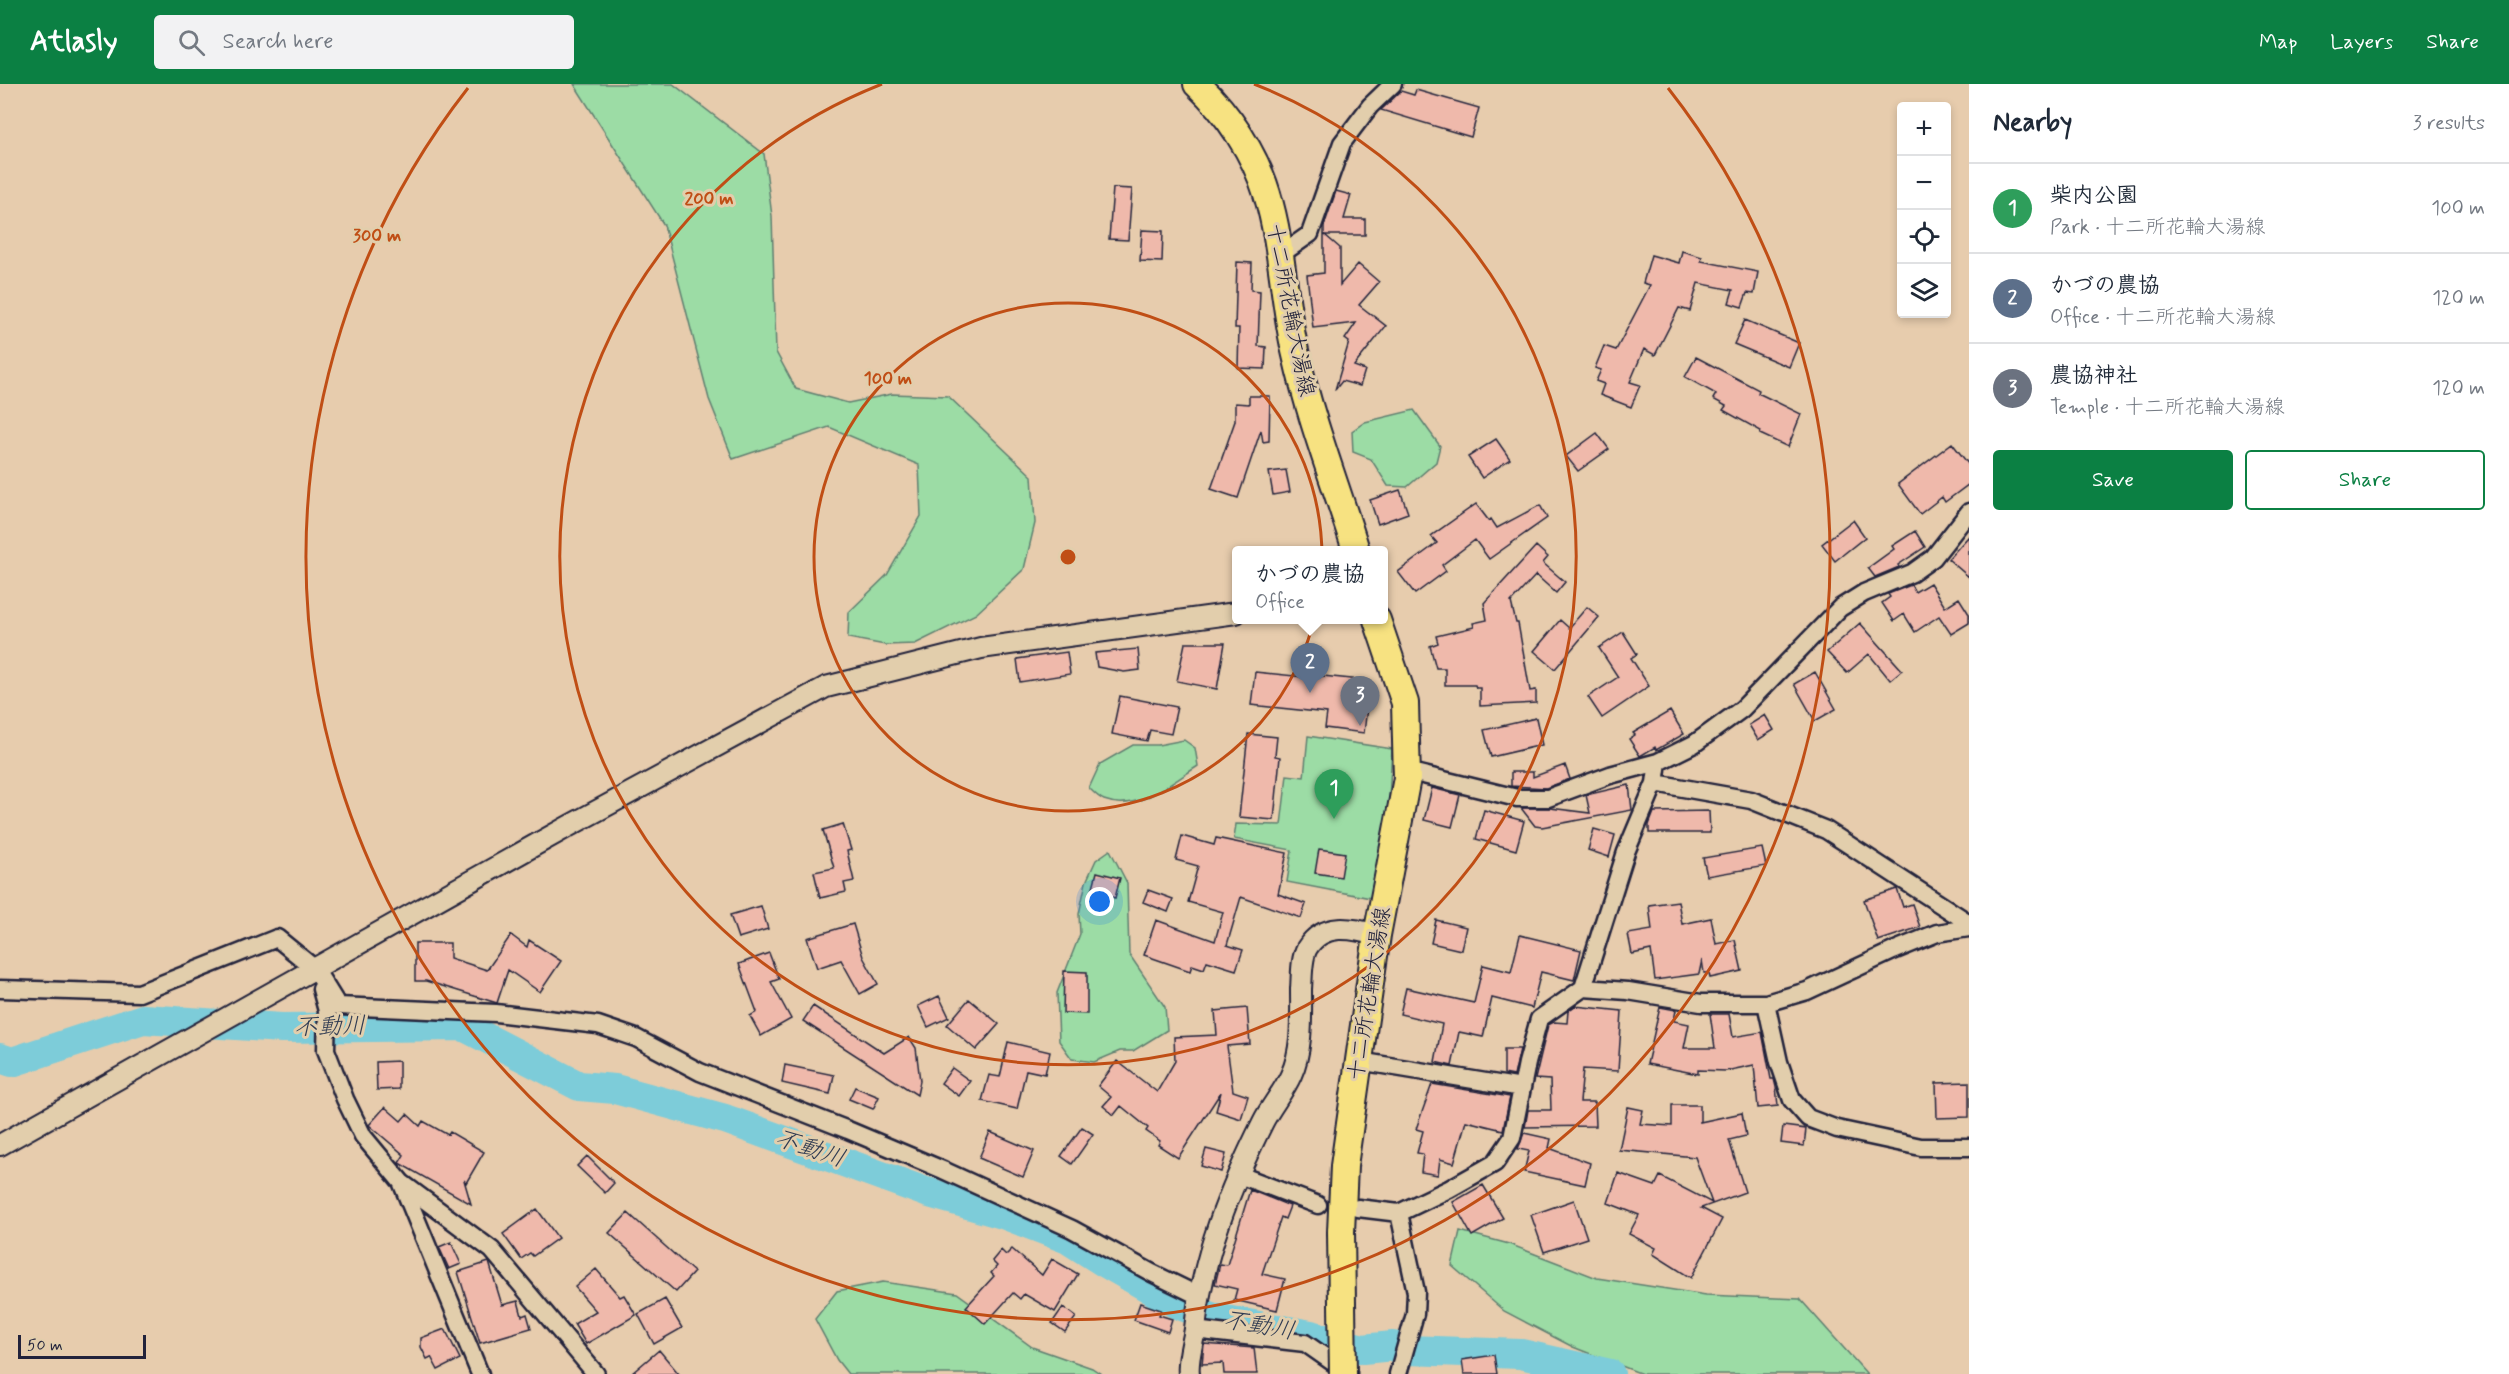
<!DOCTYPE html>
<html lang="en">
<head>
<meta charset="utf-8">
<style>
	body { margin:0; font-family:Mynerve,"Klee One",sans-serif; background:#f2f2f3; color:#1f2937 }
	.controls { position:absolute; right:18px; top:18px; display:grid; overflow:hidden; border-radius:6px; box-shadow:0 3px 9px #0003 }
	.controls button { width:54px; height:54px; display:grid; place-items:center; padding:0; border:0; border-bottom:2px solid #e0e1e3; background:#fff; color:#1f2937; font:30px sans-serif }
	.scale { position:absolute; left:18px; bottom:15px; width:128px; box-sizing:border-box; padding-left:6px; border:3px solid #22223b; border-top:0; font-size:16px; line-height:21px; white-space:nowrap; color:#22223b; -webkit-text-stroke:4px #e2ceac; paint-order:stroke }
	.you { position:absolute; left:1100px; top:818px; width:21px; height:21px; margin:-15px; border:4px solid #fff; border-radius:50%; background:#1a73e8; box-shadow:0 0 0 9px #1a73e833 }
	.badge { display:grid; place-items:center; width:39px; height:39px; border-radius:50%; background:#0b8043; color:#fff; font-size:20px; font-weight:700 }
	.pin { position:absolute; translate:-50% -50px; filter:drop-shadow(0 2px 3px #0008) }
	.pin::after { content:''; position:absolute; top:32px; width:21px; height:18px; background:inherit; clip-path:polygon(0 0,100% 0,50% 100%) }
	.popup { position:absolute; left:1232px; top:462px; width:156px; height:78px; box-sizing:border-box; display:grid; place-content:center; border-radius:6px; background:#fff; filter:drop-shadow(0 2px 4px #0005); font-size:20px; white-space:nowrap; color:#747a83 }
	.popup b { font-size:22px; color:#1f2937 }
	.popup::after { content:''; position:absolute; left:50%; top:100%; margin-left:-12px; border:12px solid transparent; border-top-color:#fff }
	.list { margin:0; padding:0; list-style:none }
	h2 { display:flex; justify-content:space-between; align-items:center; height:78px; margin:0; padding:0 24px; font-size:26px }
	h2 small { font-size:20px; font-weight:400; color:#747a83 }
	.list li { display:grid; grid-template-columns:39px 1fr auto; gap:18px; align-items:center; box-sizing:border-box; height:90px; padding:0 24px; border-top:2px solid #e0e1e3 }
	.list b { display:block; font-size:22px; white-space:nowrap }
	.list p { margin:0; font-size:20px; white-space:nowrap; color:#747a83 }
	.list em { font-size:20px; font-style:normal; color:#747a83 }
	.actions { display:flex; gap:12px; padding:18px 24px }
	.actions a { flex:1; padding:14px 0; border:2px solid #0b8043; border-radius:6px; text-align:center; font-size:21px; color:#0b8043 }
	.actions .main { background:#0b8043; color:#fff }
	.icon { flex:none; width:33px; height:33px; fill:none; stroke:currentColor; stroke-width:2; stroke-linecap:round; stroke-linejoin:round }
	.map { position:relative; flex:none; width:1969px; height:1290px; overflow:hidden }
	header { display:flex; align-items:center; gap:36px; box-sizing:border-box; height:84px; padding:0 30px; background:#0b8043; color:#fff }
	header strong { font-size:28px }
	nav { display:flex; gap:33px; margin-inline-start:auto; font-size:21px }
	.search { width:420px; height:54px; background:#f2f2f3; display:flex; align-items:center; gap:15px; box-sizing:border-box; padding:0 21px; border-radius:6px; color:#747a83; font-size:22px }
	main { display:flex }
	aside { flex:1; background:#fff }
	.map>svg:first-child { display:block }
	.green { fill:#9cdca5; stroke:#5f7f70; stroke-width:1.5 }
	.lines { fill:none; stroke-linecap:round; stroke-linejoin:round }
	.river { stroke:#7dccd9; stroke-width:30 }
	.building { fill:#efb9ab; stroke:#22223b; stroke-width:1.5 }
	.minor-casing { stroke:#22223b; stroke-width:21 }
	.tertiary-casing { stroke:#22223b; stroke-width:24 }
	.primary-casing { stroke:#22223b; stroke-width:30 }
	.minor { stroke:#e2ceac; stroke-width:16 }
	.tertiary { stroke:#e2ceac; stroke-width:20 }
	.primary { stroke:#f7e281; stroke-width:26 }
	.primary-bridge-casing { stroke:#22223b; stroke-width:30; stroke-linecap:butt }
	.primary-bridge { stroke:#f7e281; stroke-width:26 }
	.ring { fill:none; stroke:#c04e15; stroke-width:3 }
	.labels { text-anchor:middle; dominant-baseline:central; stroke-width:6; stroke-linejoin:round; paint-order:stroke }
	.street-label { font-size:22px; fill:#22223b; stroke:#e2ceac }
	.water-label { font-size:24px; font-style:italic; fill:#303c53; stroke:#e2ceac }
	.centre { fill:#c04e15; stroke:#e2ceac; stroke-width:3 }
	.ring-label { font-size:18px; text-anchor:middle; font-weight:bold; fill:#c04e15; stroke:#e2ceac; stroke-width:6; stroke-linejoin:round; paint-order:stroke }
</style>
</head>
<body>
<header>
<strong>Atlasly</strong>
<div class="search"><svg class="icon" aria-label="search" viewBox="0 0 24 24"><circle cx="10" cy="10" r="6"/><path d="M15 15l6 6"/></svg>Search here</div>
<nav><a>Map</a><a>Layers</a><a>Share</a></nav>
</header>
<main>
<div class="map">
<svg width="1969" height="1290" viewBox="0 0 1969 1290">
	<rect width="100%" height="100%" fill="#e7ccad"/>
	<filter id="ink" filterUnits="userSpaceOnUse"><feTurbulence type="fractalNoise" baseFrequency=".0167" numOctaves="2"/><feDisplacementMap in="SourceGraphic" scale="12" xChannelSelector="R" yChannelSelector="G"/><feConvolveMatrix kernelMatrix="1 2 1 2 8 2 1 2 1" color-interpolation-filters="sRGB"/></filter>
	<g filter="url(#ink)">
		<path class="green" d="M574 0H673L764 70 772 132 776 268 796 305 848 319 892 310 948 312 1032 392 1035 439 1024 485 976 530 915 560 885 561 848 554 849 528 887 491 921 432 919 381 829 343 733 375 709 315 664 141Z
			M1414 326 1440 362 1436 378 1407 403 1388 402 1371 375 1353 368 1352 347 1365 338Z
			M1308 652 1392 665 1388 731 1371 814 1287 798 1292 766 1234 755 1236 740 1281 741 1287 691 1304 693Z
			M1184 656 1195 664 1198 682C1171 699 1138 729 1104 716 1099 714 1093 708 1089 704L1100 680 1133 661H1158Z
			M1110 766 1127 799 1129 870 1165 923 1167 946 1133 967H1120L1094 978 1072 975 1059 957 1057 909 1080 850 1079 830 1086 798 1096 776Z
			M1460 1147 1509 1160 1597 1194 1706 1211 1800 1215 1867 1290H1642L1573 1263 1504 1227 1452 1182Z
			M883 1198 957 1209 1032 1263 1092 1284 1101 1290H848L837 1276 815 1235 837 1207Z"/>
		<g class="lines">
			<path class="river" d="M0 974 12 978 143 935 282 944 463 942 579 1002 615 1005 725 1035 926 1108 1003 1130 1068 1155 1104 1178 1177 1220 1214 1234 1311 1251 1363 1265 1393 1262 1407 1266 1521 1270 1610 1290"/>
		</g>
		<path class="building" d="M1416 6 1479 24 1471 53 1381 26 1401 7 1414 11Z
			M1113 104 1132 105 1128 156 1109 155Z
			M1336 107 1351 111 1344 135H1365V151H1325L1340 164V201L1358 180 1379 198 1359 221 1386 242 1354 282 1365 286 1360 302 1342 297 1335 306 1349 258 1345 255 1356 239 1313 244 1307 191 1324 189V142Z
			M1142 146 1163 147 1162 178 1140 177Z
			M1682 167 1702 173 1701 177 1758 188 1754 210 1747 209 1742 223 1729 219 1733 206 1698 199 1690 227 1679 224 1655 271 1644 265 1630 298 1640 301 1631 323 1600 311 1604 300 1596 297 1601 286 1595 284 1604 262 1616 266 1650 201 1643 199 1651 171 1679 179Z
			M1237 178 1252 179 1251 206 1260 207 1258 262 1266 263 1265 285 1238 284 1239 244H1235Z
			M1745 236 1799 259 1789 283 1734 260Z
			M1696 273 1759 306 1758 309 1801 330 1788 363 1760 350 1761 347 1723 326 1726 322 1713 315 1716 310 1685 293Z
			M1249 312H1270L1269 357 1263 358 1261 346 1238 414 1211 405 1235 337V319L1249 320Z
			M1597 349 1609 365 1578 387 1566 372Z
			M1496 355 1510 375 1482 394 1468 373Z
			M1952 359 1969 381V400L1945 418 1942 413 1920 430 1898 400Z
			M1286 386 1290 408 1273 411 1269 388Z
			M1400 406 1408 429 1378 440 1370 416Z
			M1476 420 1489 437 1491 435 1497 444 1540 421 1547 434 1489 475 1475 456 1442 481 1446 487 1415 510 1398 488 1437 459 1431 452Z
			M1853 436 1865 453 1835 477 1822 460Z
			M1915 447 1925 463 1898 481 1899 483 1875 493 1868 484 1894 465 1892 462Z
			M1969 452V493L1948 475Z
			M1536 462 1548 473 1543 479 1565 498 1556 509 1536 491 1511 518 1516 539H1518L1530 607 1536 606V619L1480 622V604H1476L1475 601H1445V584H1436L1430 562 1438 559 1436 552 1474 543 1473 539 1487 536 1484 519Z
			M1930 499 1945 523 1959 514 1969 530V539L1951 550 1939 532 1915 548 1904 530 1894 537 1882 519 1890 513 1888 510 1911 501 1915 508Z
			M1587 523 1599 533 1555 585 1534 567 1560 536 1569 544Z
			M1860 539 1902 586 1890 596 1869 570 1847 589 1827 568Z
			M1623 548 1637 570 1631 574 1649 602 1602 634 1588 613 1618 593 1599 564Z
			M1185 559H1225L1217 605 1177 597Z
			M1138 565 1140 586 1124 588 1097 583 1095 569Z
			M1067 568 1070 590 1020 598 1017 575Z
			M1255 588 1304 593V590L1370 597 1364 649 1325 644 1327 629 1251 621Z
			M1815 588 1836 625 1815 637 1794 600Z
			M1120 612 1177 623 1171 650 1150 646 1147 657 1112 650Z
			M1670 627 1684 650 1656 666 1655 663 1640 672 1629 655 1635 651 1633 649Z
			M1765 631 1774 646 1758 656 1749 641Z
			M1536 634 1542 661 1491 673 1484 646Z
			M1248 650 1277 653 1275 672 1280 673 1274 736 1239 733Z
			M1565 681 1570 695 1546 704 1511 702V688H1533V693Z
			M1629 701 1632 726 1542 743 1535 742 1521 724H1550L1590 729 1586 711Z
			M1432 704 1460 711 1452 743 1424 736Z
			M1484 726 1524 737 1516 766 1476 755Z
			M1709 727 1710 749H1649V741L1654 728Z
			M843 740 851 766 847 767 854 797 844 799 846 808 820 814 814 788 834 784 823 746Z
			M1594 745 1615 751 1609 773 1588 766Z
			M1182 752 1214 761 1216 754 1287 769 1278 810 1306 820 1301 834 1241 813 1227 861 1243 866 1236 886 1207 877 1204 885 1192 881 1190 887 1144 871 1156 836 1215 857 1223 828 1188 818 1198 782 1176 776Z
			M1762 764 1766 782 1707 792 1703 774Z
			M1319 765 1345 769 1341 793 1315 789Z
			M1097 788 1120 794 1115 814 1092 807Z
			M1897 805 1903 823 1912 820 1920 843 1878 857 1864 816Z
			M1148 806 1173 815 1168 828 1143 818Z
			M1678 817 1682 840 1711 834 1716 860 1735 856 1742 887 1710 894 1709 889H1704L1702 876 1699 890 1655 896 1651 866 1632 870 1628 850 1652 846 1649 821Z
			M761 822 768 845 738 854 730 831Z
			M1436 836 1466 843 1461 866 1431 859Z
			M853 840 863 873 878 900 860 910 841 876 817 884 807 854Z
			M511 851 527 863 529 856 561 877 540 908 508 886 497 919 426 897H415V859H450V874L487 886Z
			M1520 851 1581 866 1574 896 1541 888 1532 924 1492 914 1483 953 1459 948 1452 982 1435 978 1442 940 1400 930 1406 904 1474 919 1483 881 1511 888Z
			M769 869 779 895 771 898 791 935 761 952 750 932 757 928 739 880Z
			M1064 887 1087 888V930L1063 929Z
			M939 912 949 933 928 943 918 922Z
			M969 915 999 940 976 966 947 941Z
			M813 922 884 969 909 953 916 964 920 997 917 1011 803 937Z
			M1575 922 1622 927 1618 987 1583 985 1580 1018H1595L1596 1042 1525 1043 1528 1026H1551L1550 996 1535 995 1548 941 1554 938 1567 939 1568 927Z
			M1660 923 1676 926 1674 937 1689 940 1684 964H1715L1710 930H1729L1733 953 1762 948 1771 995H1774L1776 1003 1778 1022 1758 1024 1754 981 1726 987 1698 986V990L1647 980Z
			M1247 924 1250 960 1227 962 1233 1007 1248 1012 1241 1035 1216 1027 1221 1008 1178 1074 1158 1061 1160 1057 1146 1047 1148 1044 1121 1022 1114 1031 1103 1022 1111 1013 1098 1002 1117 977 1157 1008 1175 977 1174 953 1217 951 1215 927Z
			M1008 958 1050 968 1045 990 1026 986 1017 1025 982 1017 989 991 1000 993Z
			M1504 965H1520L1514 992 1504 990Z
			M399 977V1005L377 1006 376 978Z
			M785 981 834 991 830 1010 782 999Z
			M952 984 970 997 959 1012 941 999Z
			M1969 998V1033L1937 1034 1936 999Z
			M1432 1000 1510 1013 1503 1046 1466 1037 1454 1079 1440 1075 1438 1091 1421 1088 1423 1070 1417 1069 1423 1047 1416 1045Z
			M855 1003 879 1013 873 1025 849 1015Z
			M1672 1021H1700V1038L1742 1029 1746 1052 1729 1056 1745 1108 1701 1124 1722 1135 1691 1194 1653 1170 1656 1164 1629 1150 1639 1131 1608 1119 1618 1089 1655 1102 1660 1092 1712 1119 1695 1073 1619 1066 1628 1023 1643 1026 1640 1040 1672 1042Z
			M385 1023 401 1037 407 1030 420 1042 423 1037 448 1051 450 1048 484 1068 466 1099 464 1096 471 1120 399 1079 404 1071 369 1041Z
			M1783 1042 1806 1045 1804 1062 1781 1059Z
			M1082 1043 1093 1050 1072 1080 1061 1072Z
			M990 1048 1034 1067 1023 1093 979 1074Z
			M1524 1049 1551 1055 1549 1064 1590 1079 1585 1101 1524 1088 1529 1067 1518 1065Z
			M1206 1065 1226 1070 1221 1088 1201 1082Z
			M587 1072 614 1099 605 1109 577 1082Z
			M1483 1101 1503 1134 1472 1152 1453 1118Z
			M1250 1106 1290 1122 1285 1135 1281 1133 1262 1190 1285 1195 1277 1226 1234 1216 1237 1205 1215 1200 1220 1180 1227 1181Z
			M1574 1116 1587 1154 1544 1168 1531 1131Z
			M537 1125 558 1154 533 1172 530 1169 521 1175 503 1150Z
			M628 1129 694 1188 676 1208 609 1149Z
			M451 1158 461 1180 449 1185 439 1163Z
			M1012 1165 1042 1191 1052 1175 1078 1190 1055 1228 1024 1210 1020 1215 1013 1209 985 1240 966 1223 994 1192 991 1189 997 1182 992 1177 1001 1166 1006 1171Z
			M489 1178 502 1221 518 1217 522 1232 527 1230 531 1244 480 1259 458 1188Z
			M596 1185 620 1213 624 1211 636 1231 586 1260 574 1240 596 1227 575 1203Z
			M665 1215 682 1244 654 1260 638 1230Z
			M1140 1219 1161 1226 1159 1231 1172 1235 1168 1248 1134 1236Z
			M1063 1223 1076 1233 1065 1248 1052 1239Z
			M445 1245 460 1275 438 1286 431 1273 427 1275 421 1263V1254Z
			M1204 1260 1254 1264 1257 1290H1224L1223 1279 1202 1280Z
			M659 1266 679 1290H631Z
			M1494 1271 1497 1290H1464L1462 1276Z"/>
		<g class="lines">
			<g class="minor-casing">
				<path id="minor" d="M1280 171 1310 150 1342 59 1370 22 1393 0
					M1407 687 1517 714H1548L1610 691 1658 678 1694 660 1742 625 1840 524 1864 509 1912 489 1933 474 1969 428
					M1655 699 1751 716 1826 746 1969 839
					M1583 904 1628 907 1701 919H1766L1807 907 1893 867 1937 849 1969 844
					M0 905 139 909 277 854 315 885 338 922 496 929 598 941 636 954 700 988 848 1046 943 1086 1072 1145 1152 1189 1199 1212
					M321 905 327 927 326 966 345 1015 363 1052 402 1099 492 1166 596 1290
					M1766 919 1779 978 1792 1016 1808 1034 1837 1045 1921 1063H1969
					M1359 977 1522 1004
					M1237 1090 1318 1121
					M402 1100 480 1290
					M1358 1124 1399 1129 1449 1105 1495 1079 1512 1054 1527 979 1539 935 1583 904 1626 768 1655 699 1658 678
					M1194 1246 1305 1259 1348 1289
					M1398 1290 1415 1230 1416 1208 1399 1129"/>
			</g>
			<g class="tertiary-casing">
				<path id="tertiary" d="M0 1061 569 742 826 603 981 564 1236 529
					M1189 1290C1187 1276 1193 1259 1195 1245 1202 1172 1231 1102 1263 1038 1271 1022 1284 1007 1291 991 1303 965 1301 932 1301 905 1302 893 1301 875 1307 864 1323 838 1352 844 1377 851"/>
			</g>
			<g class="primary-casing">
				<path id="primary" d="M1197 0C1228 29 1255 70 1267 110 1283 162 1283 218 1296 271 1311 338 1336 401 1356 466
					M1341 1148 1344 1082 1363 948 1377 851 1407 694 1405 619 1377 536"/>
			</g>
			<use href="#minor" class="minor"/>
			<use href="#tertiary" class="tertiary"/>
			<use href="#primary" class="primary"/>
			<g class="primary-bridge-casing">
				<path id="primary-bridge" d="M1341 1148 1343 1290"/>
			</g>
			<use href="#primary-bridge" class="primary-bridge"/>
		</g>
	</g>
	<g class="ring">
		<circle cx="1068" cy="473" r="254"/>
		<path d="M1254 0A508 508 0 1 1 882 0"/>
		<path d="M1668 4A762 762 0 1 1 468 4"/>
	</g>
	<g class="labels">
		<g class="street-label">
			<text transform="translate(1290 226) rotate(79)">十二所花輪大湯線</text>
			<text transform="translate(1370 910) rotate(-81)">十二所花輪大湯線</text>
		</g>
		<g class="water-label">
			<text transform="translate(330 943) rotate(-1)">不動川</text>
			<text transform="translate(810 1065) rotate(19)">不動川</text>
			<text transform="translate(1259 1242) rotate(10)">不動川</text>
		</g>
	</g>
	<circle cx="1068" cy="473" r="9" class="centre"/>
	<g class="ring-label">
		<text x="709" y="120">200 m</text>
		<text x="377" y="157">300 m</text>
		<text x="888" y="300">100 m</text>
	</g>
</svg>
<div class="controls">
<button>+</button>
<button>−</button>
<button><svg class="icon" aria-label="locate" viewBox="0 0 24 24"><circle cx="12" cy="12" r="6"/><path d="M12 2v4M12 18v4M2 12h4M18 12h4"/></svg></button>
<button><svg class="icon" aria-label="layers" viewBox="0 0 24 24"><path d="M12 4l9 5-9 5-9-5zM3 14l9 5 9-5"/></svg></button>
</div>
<div class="scale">50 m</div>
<div class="you"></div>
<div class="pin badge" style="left:1334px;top:735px;background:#2e9e5b">1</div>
<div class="pin badge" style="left:1310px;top:609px;background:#5c6f8a">2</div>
<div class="popup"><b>かづの農協</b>Office</div>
<div class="pin badge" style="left:1360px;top:642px;background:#6b7280">3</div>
</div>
<aside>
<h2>Nearby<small>3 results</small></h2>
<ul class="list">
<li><span class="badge" style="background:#2e9e5b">1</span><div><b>柴内公園</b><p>Park · 十二所花輪大湯線</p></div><em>100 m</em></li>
<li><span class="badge" style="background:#5c6f8a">2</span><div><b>かづの農協</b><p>Office · 十二所花輪大湯線</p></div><em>120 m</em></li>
<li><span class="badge" style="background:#6b7280">3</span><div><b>農協神社</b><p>Temple · 十二所花輪大湯線</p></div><em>120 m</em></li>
</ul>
<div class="actions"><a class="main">Save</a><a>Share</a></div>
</aside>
</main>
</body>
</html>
